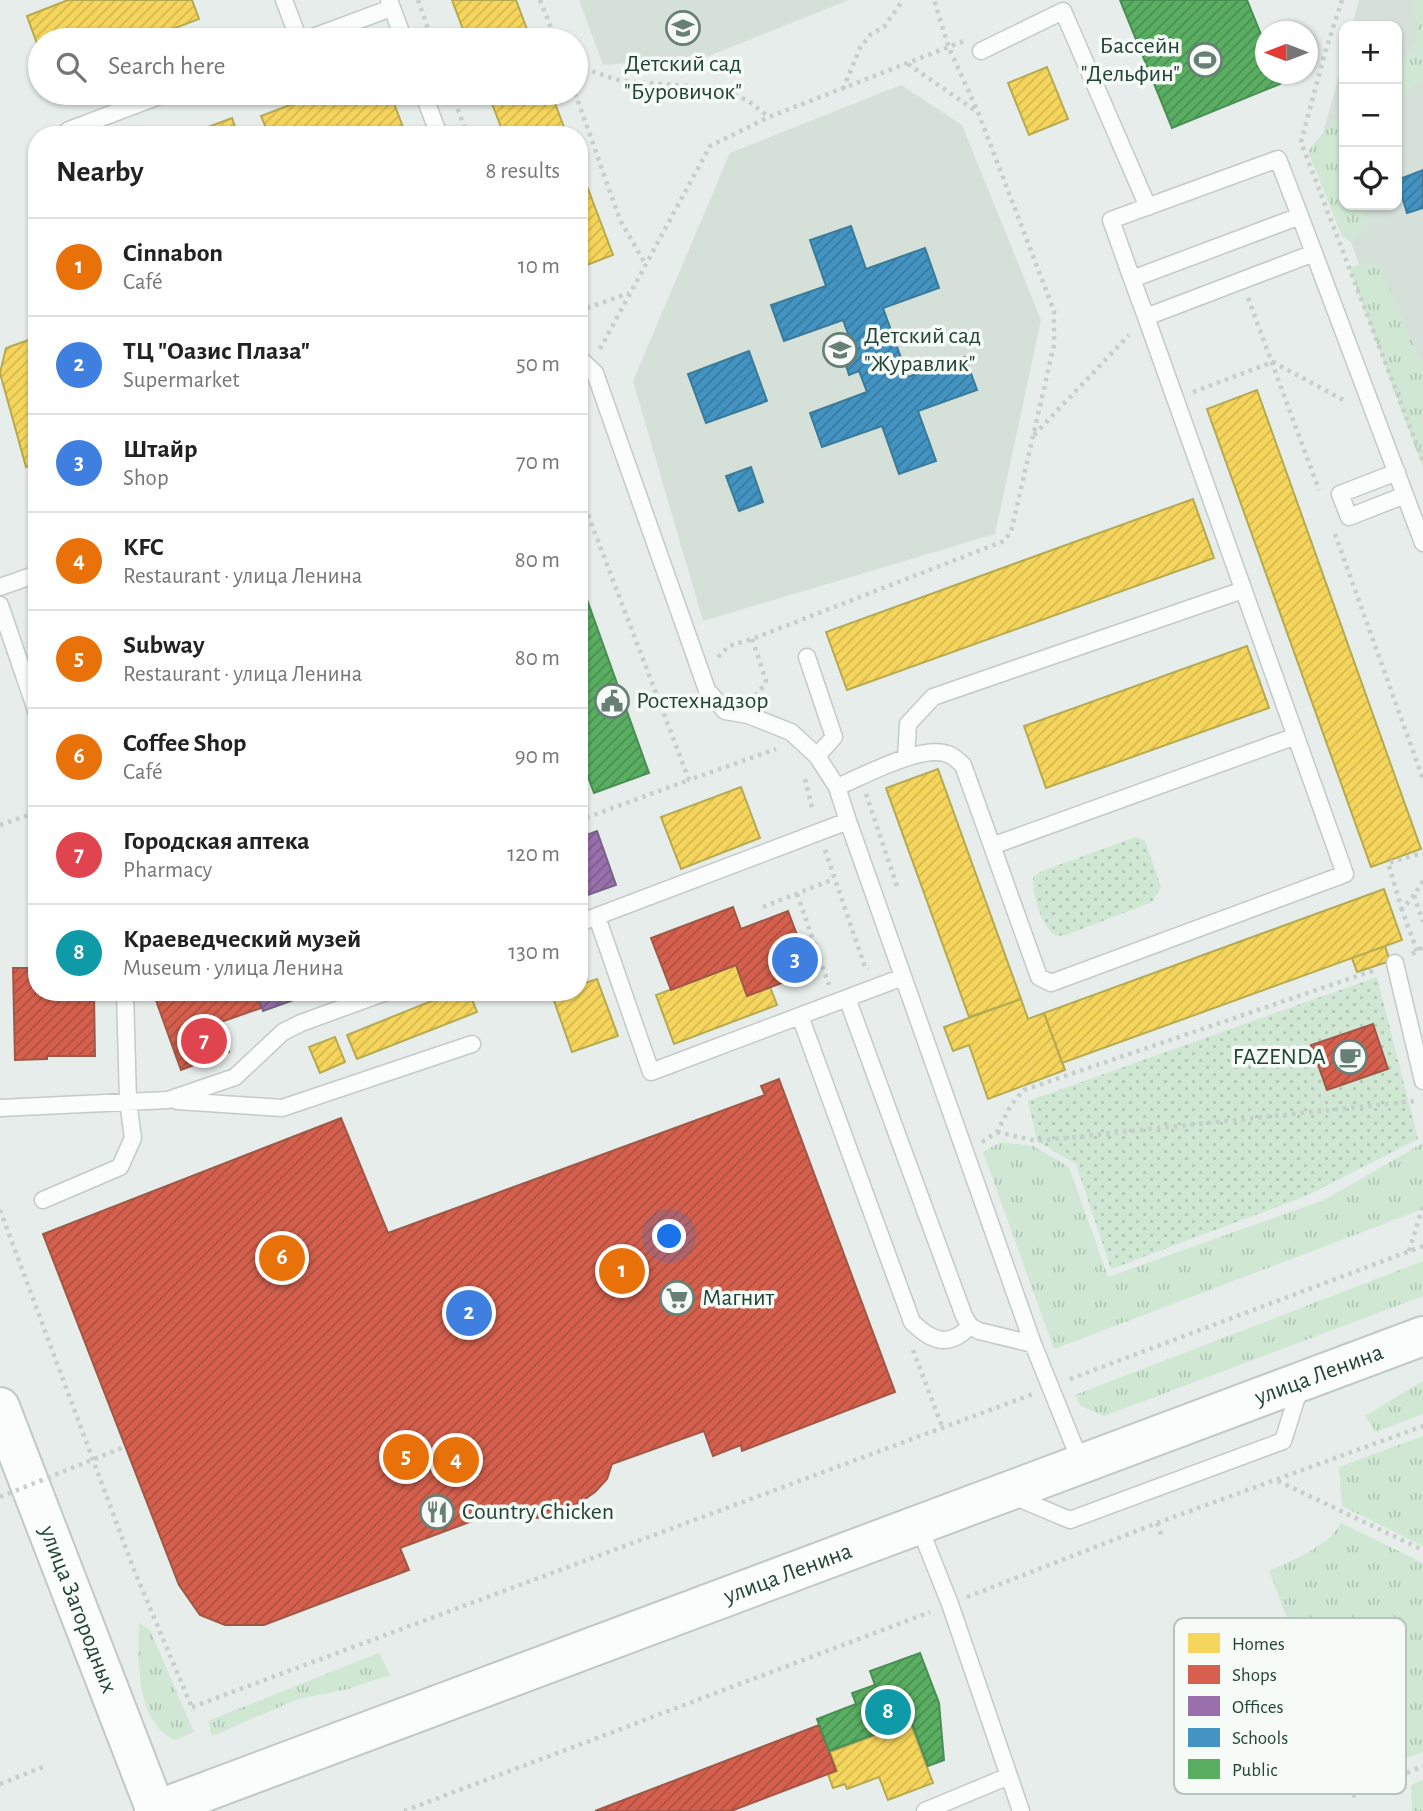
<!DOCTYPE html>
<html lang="en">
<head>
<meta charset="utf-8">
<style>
	body { margin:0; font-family:"Alegreya Sans",sans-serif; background:#f6f6f6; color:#222 }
	.controls { position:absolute; right:21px; top:21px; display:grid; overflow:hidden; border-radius:14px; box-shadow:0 2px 5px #0004 }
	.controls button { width:63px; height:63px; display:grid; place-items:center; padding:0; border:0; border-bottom:2px solid #e0e0e0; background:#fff; color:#222; font:35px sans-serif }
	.compass { position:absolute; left:1255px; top:21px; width:63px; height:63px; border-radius:50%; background:#fff; box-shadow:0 2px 5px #0004; rotate:270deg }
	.you { position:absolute; left:670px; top:1237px; width:24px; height:24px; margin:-18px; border:5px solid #fff; border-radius:50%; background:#1a73e8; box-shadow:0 0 0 10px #1a73e833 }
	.badge { display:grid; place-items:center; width:46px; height:46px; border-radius:50%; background:#0b8043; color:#fff; font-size:23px; font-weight:700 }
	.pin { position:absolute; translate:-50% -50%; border:4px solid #fff; box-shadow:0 2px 7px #0006 }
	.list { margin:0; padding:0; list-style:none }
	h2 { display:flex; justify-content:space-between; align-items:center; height:91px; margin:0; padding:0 28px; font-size:30px }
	h2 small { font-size:23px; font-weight:400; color:#767676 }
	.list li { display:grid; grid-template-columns:46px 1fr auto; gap:21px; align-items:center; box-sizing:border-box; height:98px; padding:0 28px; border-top:2px solid #e0e0e0 }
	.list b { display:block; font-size:26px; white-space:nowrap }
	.list p { margin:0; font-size:23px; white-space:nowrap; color:#767676 }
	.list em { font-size:23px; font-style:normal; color:#767676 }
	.icon { flex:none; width:38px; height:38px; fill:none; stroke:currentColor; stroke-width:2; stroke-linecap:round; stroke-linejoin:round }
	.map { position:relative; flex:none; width:1423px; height:1811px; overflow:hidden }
	.search { position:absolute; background:#fff; box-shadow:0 2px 5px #0004; left:28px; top:28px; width:560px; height:77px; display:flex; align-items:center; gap:18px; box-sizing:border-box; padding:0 24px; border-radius:38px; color:#767676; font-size:26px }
	.panel { position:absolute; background:#fff; box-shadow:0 2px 5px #0004; left:28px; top:126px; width:560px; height:875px; border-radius:28px }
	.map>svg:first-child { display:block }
	.built { fill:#d5e0d9 }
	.grass { fill:url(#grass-tufts) }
	.park { fill:url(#park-dots) }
	.homes { fill:url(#homes-hatch); stroke:#b6aa50; stroke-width:2 }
	.shops { fill:url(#shops-hatch); stroke:#a05846; stroke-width:2 }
	.offices { fill:url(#offices-hatch); stroke:#756388; stroke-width:2 }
	.schools { fill:url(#schools-hatch); stroke:#397b98; stroke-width:2 }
	.public { fill:url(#public-hatch); stroke:#498e54; stroke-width:2 }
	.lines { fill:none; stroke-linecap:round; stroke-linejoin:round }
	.lane-casing { stroke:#c4cac7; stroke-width:19 }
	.secondary-casing { stroke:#c0c9c5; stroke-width:42 }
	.path { stroke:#c6cfca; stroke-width:4.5; stroke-dasharray:3.5 5; stroke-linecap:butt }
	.lane { stroke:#fbfcfc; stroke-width:16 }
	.secondary { stroke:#fbfcfc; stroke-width:38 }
	.path-bridge { stroke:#c6cfca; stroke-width:4.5; stroke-dasharray:3.5 5; stroke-linecap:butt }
	.labels { text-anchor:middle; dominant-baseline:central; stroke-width:7; stroke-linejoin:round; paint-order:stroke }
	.poi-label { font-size:24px; fill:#224435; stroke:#f6fbf8; text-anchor:start }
	.street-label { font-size:24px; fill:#224435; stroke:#f6fbf8 }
	.key { fill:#f6fbf8; stroke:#b6c4be; stroke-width:2 }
	.key-label { font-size:19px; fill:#224435 }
</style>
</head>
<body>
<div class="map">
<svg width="1423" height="1811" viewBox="0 0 1423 1811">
	<defs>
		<pattern id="grass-tufts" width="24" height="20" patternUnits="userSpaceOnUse" patternTransform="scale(1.75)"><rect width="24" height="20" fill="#cfe7d3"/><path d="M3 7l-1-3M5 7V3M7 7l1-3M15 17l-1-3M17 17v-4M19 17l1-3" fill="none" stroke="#b1c7b6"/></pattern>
		<pattern id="park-dots" width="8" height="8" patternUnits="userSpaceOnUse" patternTransform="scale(1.75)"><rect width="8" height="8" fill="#cfe7d3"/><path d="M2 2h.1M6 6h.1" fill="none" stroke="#b1c7b6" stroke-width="1.8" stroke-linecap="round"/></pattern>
		<pattern id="homes-hatch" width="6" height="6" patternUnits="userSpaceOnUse" patternTransform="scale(1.75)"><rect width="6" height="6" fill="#f6d55c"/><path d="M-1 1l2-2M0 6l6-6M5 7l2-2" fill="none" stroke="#d3b851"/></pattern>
		<pattern id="shops-hatch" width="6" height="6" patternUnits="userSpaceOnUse" patternTransform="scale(1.75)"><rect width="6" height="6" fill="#d6604d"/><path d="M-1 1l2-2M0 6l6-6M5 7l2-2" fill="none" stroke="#ad5141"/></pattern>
		<pattern id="offices-hatch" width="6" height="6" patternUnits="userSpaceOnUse" patternTransform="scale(1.75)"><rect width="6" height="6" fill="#9970ab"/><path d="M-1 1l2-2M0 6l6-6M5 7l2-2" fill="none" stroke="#7c5e8c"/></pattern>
		<pattern id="schools-hatch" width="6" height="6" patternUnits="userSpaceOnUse" patternTransform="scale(1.75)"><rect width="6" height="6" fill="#4393c3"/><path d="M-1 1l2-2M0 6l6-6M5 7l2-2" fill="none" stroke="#387a9f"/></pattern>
		<pattern id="public-hatch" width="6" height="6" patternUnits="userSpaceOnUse" patternTransform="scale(1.75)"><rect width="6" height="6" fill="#5aae61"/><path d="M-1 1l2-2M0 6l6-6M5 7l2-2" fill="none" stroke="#4a8f51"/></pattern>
	</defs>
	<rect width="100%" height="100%" fill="#e7edea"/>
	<path class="built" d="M579 0H849L706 57 603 65Z
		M1359 0H1423V437L1318 153 1344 56V205H1397V26H1352Z
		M901 85 962 125 1041 320 995 534 703 621 633 381 730 153Z"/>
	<path class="grass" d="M1412 0H1423V81L1397 95V69L1415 44 1417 25Z
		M1344 112V133L1338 140 1344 156V205H1364L1367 229 1351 242 1342 236 1308 151 1333 121Z
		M1375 261 1381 269 1423 368V468L1349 268Z
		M1001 1142 1033 1146 1069 1167 1108 1277 1324 1200 1423 1143V1209L1054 1349 983 1152Z
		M1423 1261V1296L1104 1416 1081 1406 1075 1395Z
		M1423 1381V1414L1376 1432 1365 1416Z
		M1423 1436V1546L1342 1506 1339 1467Z
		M1341 1523 1423 1563V1752L1405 1759C1373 1723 1361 1709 1315 1691L1269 1571C1295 1558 1326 1549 1341 1523Z
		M139 1623 150 1630 194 1732 175 1740C135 1721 138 1661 139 1623Z
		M379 1653 390 1675 348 1689 298 1699 212 1736 208 1721Z
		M1423 1780V1811H1412L1411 1785Z"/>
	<path class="park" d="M1136 837 1145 841 1161 887 1152 902 1066 935 1056 936C1041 926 1032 895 1033 877L1042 871Z
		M1377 977 1418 1139 1306 1196 1111 1269 1076 1164 1037 1141 1028 1101Z"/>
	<path class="homes" d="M68 0H192L199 19 144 40H40V52L27 16Z
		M452 0H516L531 40H467Z
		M1047 67 1068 119 1029 135 1008 83Z
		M321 93H390L406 135H269L261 116Z
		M488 93H551L567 135H504Z
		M232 118 238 135H187Z
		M579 165 613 255 579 268Z
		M37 337V463L26 467 0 373 6 348Z
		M1257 390 1421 849 1371 867 1207 409Z
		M1193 499 1214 558 847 690 826 632Z
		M1247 646 1269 708 1046 788 1024 726Z
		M938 769 1021 999 969 1017 886 788Z
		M741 787 760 838 681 869 661 817Z
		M1384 889 1402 940 1062 1063 1044 1013Z
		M1385 946 1390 961 1357 972 1352 958Z
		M736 965 747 996 770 987 777 1005 674 1044 656 995Z
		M597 979 618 1036 572 1052 552 995 559 992H579V985Z
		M454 992H469L477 1012 357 1059 347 1035Z
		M1021 999 1028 1019 1044 1013 1065 1070 988 1099 969 1045 953 1051 944 1027Z
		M335 1037 345 1062 320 1073 309 1047Z
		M910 1722 933 1783 888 1800 879 1777 847 1789 845 1784 833 1788 828 1774 837 1771 830 1752Z"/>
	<path class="shops" d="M733 907 741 929 788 911 811 972 747 996 736 965 671 990 651 938Z
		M13 968H37V992L94 994 95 1056H47V1059L15 1060Z
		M153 992H256L261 1008 218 1023 229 1052 181 1070Z
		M1373 1024 1388 1069 1327 1090 1311 1045Z
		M779 1079 895 1392 742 1451 741 1445 713 1456 704 1431 612 1464 607 1479 595 1492 575 1506 555 1515 536 1518 499 1511 400 1548 409 1570 264 1625H225L200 1615 179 1585 43 1234 341 1118 388 1233 765 1095 761 1086Z
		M819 1725 836 1771 731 1811H595Z"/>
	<path class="offices" d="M597 831 616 885 579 898V838Z
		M257 992H316L263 1011Z"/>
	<path class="schools" d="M1423 170V208L1407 213 1397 180Z
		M851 226 866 269 925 248 939 288 883 308 908 377 965 357 977 390 918 411 936 461 899 474 882 426 822 447 810 413 867 392 859 371 849 375 841 349 852 345 843 320 784 341 771 305 826 286 810 240Z
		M749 351 767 401 706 423 688 374Z
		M751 467 763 502 739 511 726 476Z"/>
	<path class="public" d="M1120 0H1247L1266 47V74H1276L1280 84 1172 128Z
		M579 577 649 773 594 793 579 752Z
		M920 1653 939 1703 944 1760 928 1766 911 1721 829 1751 817 1719 856 1704 852 1693 875 1685 870 1671Z"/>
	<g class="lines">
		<g class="lane-casing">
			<path id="lane" d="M284 0 299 40
				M389 0 404 40
				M305 40 391 8
				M981 51 1063 11 1148 207
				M423 93 439 135
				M63 135 69 130 167 93
				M1132 279 1111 220 1278 159 1300 216
				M1146 317 1132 279 1300 216 1423 543
				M579 358 595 373 707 690 725 711 748 715 791 732 817 756 837 787 848 821 579 923
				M1397 472 1340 494 1349 517 1405 495
				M0 587 37 574
				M0 605 37 713
				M807 657 834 737 817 756
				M906 758 908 724 933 697 1243 590
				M837 787C862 777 924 742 950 755 955 757 959 762 963 765L1039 977 1051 983 1345 874 1146 317 1314 253
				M848 821 1033 1344 1081 1463
				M992 846 1296 736
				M597 917 651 1072 903 977
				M1395 963 1423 1081
				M847 998 964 1316 970 1326 979 1331 1033 1344
				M800 1016 912 1322C932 1342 949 1348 970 1326
				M177 1101 282 1108 472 1044
				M0 1108 168 1100 235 1077 283 1032 301 1023 386 992
				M43 1200 120 1167 133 1138 128 1101 125 992
				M1013 1496 1070 1520 1283 1441 1301 1384
				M919 1526 950 1604 1021 1811
				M925 1811 1009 1776"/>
		</g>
		<g class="secondary-casing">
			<g id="secondary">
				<path id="s1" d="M0 1407 156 1811"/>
				<path id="s2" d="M154 1811 1423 1336"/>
			</g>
		</g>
		<path class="path" d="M418 0 432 40
			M540 0 556 40
			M1342 0 1325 53 1301 142 1423 461
			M908 64 976 111
			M576 66 621 81 690 86 725 92 747 100 769 117
			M843 89 860 48 871 34 884 27 903 0
			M452 93 467 135
			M575 93 620 220 646 265
			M1248 298 1319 490
			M579 311 629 293
			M600 349 710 146 769 117 964 41
			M1193 392 1273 362 1347 402
			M1034 435 1129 335
			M579 491 689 780 776 749
			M1335 534 1423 779
			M752 639 766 680 764 686 756 694
			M718 657 729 646 752 639 1004 541 1011 532 1054 345V311L978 112 949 48 934 0
			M805 779 813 811
			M866 794 897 886
			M579 812 588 817 689 780
			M0 825 37 812
			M825 850 865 967 869 969
			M1423 881 1414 895 1423 922
			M797 894 829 985
			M1414 895 1402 910 1417 951
			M763 907 834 879
			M1402 910 1388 863 1423 853
			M1412 954 1423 947
			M997 1132 1037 1141 1415 1101
			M982 1142 997 1132 1011 1105 1024 1090 1375 970
			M0 1210 134 1570 193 1710
			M1409 1251 1423 1206
			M913 1350 943 1429
			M1070 1379 1423 1246
			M1278 1481 1423 1550
			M1157 1523 1162 1537
			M967 1597 1157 1523 1423 1426
			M192 1707 1033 1394
			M0 1784 43 1767
			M1352 1796 1423 1766
			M404 1811 930 1612"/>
		<use href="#lane" class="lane"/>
		<use href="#secondary" class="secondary"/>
		<path class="path-bridge" d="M0 1497 124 1447"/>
	</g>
	<defs>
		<g id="school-ring" transform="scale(1.75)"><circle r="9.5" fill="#f6fbf8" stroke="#677f74" stroke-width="1.5"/><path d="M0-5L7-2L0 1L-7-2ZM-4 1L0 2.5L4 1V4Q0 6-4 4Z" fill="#677f74"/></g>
		<g id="stadium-ring" transform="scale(1.75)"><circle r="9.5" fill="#f6fbf8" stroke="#677f74" stroke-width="1.5"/><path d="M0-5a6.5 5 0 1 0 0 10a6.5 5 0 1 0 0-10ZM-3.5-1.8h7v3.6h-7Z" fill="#677f74"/></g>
		<g id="civic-ring" transform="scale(1.75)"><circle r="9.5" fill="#f6fbf8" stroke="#677f74" stroke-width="1.5"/><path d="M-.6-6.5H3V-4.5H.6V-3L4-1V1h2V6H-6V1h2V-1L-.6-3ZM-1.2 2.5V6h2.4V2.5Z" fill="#677f74"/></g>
		<g id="cafe-ring" transform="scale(1.75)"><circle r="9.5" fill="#f6fbf8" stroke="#677f74" stroke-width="1.5"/><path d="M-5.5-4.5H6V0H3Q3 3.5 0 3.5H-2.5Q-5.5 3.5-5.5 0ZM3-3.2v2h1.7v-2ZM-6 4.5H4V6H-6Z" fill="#677f74"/></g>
		<g id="supermarket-ring" transform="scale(1.75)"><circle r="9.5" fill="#f6fbf8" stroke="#677f74" stroke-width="1.5"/><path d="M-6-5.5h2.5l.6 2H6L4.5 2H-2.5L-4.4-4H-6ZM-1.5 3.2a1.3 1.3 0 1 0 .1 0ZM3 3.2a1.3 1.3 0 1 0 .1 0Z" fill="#677f74"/></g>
		<g id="restaurant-ring" transform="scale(1.75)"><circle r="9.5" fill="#f6fbf8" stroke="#677f74" stroke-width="1.5"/><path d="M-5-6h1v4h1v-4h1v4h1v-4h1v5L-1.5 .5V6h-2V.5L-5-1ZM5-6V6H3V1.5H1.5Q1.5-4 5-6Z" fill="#677f74"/></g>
	</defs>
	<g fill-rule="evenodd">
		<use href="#school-ring" x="683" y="28"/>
		<use href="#stadium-ring" x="1205" y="60"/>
		<use href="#school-ring" x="840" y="350"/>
		<use href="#civic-ring" x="612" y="701"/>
		<use href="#cafe-ring" x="1350" y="1057"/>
		<use href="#supermarket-ring" x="677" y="1298"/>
		<use href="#restaurant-ring" x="437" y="1512"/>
	</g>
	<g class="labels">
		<g class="poi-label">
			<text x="1180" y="46" text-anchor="end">Бассейн<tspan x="1180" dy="28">"Дельфин"</tspan></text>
			<text x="683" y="64" text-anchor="middle">Детский сад<tspan x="683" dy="28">"Буровичок"</tspan></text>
			<text x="864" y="336">Детский сад<tspan x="864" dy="28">"Журавлик"</tspan></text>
			<text x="636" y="701">Ростехнадзор</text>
			<text x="1326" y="1057" text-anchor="end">FAZENDA</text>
			<text x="702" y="1298">Магнит</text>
			<text x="462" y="1512">Country Chicken</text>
		</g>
		<g class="street-label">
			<text stroke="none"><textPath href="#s2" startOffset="1244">улица Ленина</textPath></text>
			<text stroke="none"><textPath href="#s2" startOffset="677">улица Ленина</textPath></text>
			<text stroke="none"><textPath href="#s1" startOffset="217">улица Загородных</textPath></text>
		</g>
	</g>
	<rect x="1174" y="1618" width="232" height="176" rx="10" class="key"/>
	<rect x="1188" y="1633" width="32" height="20" fill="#f6d55c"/>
	<rect x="1188" y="1665" width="32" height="19" fill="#d6604d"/>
	<rect x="1188" y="1696" width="32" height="20" fill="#9970ab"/>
	<rect x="1188" y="1728" width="32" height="19" fill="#4393c3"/>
	<rect x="1188" y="1759" width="32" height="20" fill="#5aae61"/>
	<g class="key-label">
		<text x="1232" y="1650">Homes</text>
		<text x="1232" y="1681">Shops</text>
		<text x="1232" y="1713">Offices</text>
		<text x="1232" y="1744">Schools</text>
		<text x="1232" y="1776">Public</text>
	</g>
</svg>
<div class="controls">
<button>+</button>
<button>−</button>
<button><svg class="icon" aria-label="locate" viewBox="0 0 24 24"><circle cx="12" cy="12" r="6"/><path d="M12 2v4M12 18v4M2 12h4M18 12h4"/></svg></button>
</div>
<svg class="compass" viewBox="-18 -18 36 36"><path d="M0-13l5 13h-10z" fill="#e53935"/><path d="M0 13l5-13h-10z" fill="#767676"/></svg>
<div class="you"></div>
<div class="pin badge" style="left:622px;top:1271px;background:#e8710a">1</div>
<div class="pin badge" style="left:469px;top:1313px;background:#3f7fe0">2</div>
<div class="pin badge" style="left:795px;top:960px;background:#3f7fe0">3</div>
<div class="pin badge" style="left:456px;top:1460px;background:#e8710a">4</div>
<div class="pin badge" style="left:406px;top:1457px;background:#e8710a">5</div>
<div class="pin badge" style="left:282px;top:1258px;background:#e8710a">6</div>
<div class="pin badge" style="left:204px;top:1041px;background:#e0444e">7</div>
<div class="pin badge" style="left:888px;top:1712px;background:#0f9aa8">8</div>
<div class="search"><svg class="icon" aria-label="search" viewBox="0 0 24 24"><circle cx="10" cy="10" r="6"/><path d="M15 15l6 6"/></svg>Search here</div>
<section class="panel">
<h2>Nearby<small>8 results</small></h2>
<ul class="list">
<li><span class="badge" style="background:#e8710a">1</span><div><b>Cinnabon</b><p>Café</p></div><em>10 m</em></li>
<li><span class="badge" style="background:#3f7fe0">2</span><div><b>ТЦ &quot;Оазис Плаза&quot;</b><p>Supermarket</p></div><em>50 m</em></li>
<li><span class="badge" style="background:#3f7fe0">3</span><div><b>Штайр</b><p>Shop</p></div><em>70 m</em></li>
<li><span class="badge" style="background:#e8710a">4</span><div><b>KFC</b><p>Restaurant · улица Ленина</p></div><em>80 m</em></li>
<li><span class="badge" style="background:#e8710a">5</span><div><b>Subway</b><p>Restaurant · улица Ленина</p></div><em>80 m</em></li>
<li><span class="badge" style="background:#e8710a">6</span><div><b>Coffee Shop</b><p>Café</p></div><em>90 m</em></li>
<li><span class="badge" style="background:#e0444e">7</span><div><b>Городская аптека</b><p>Pharmacy</p></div><em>120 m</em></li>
<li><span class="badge" style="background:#0f9aa8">8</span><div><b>Краеведческий музей</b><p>Museum · улица Ленина</p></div><em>130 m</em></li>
</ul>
</section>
</div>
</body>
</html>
